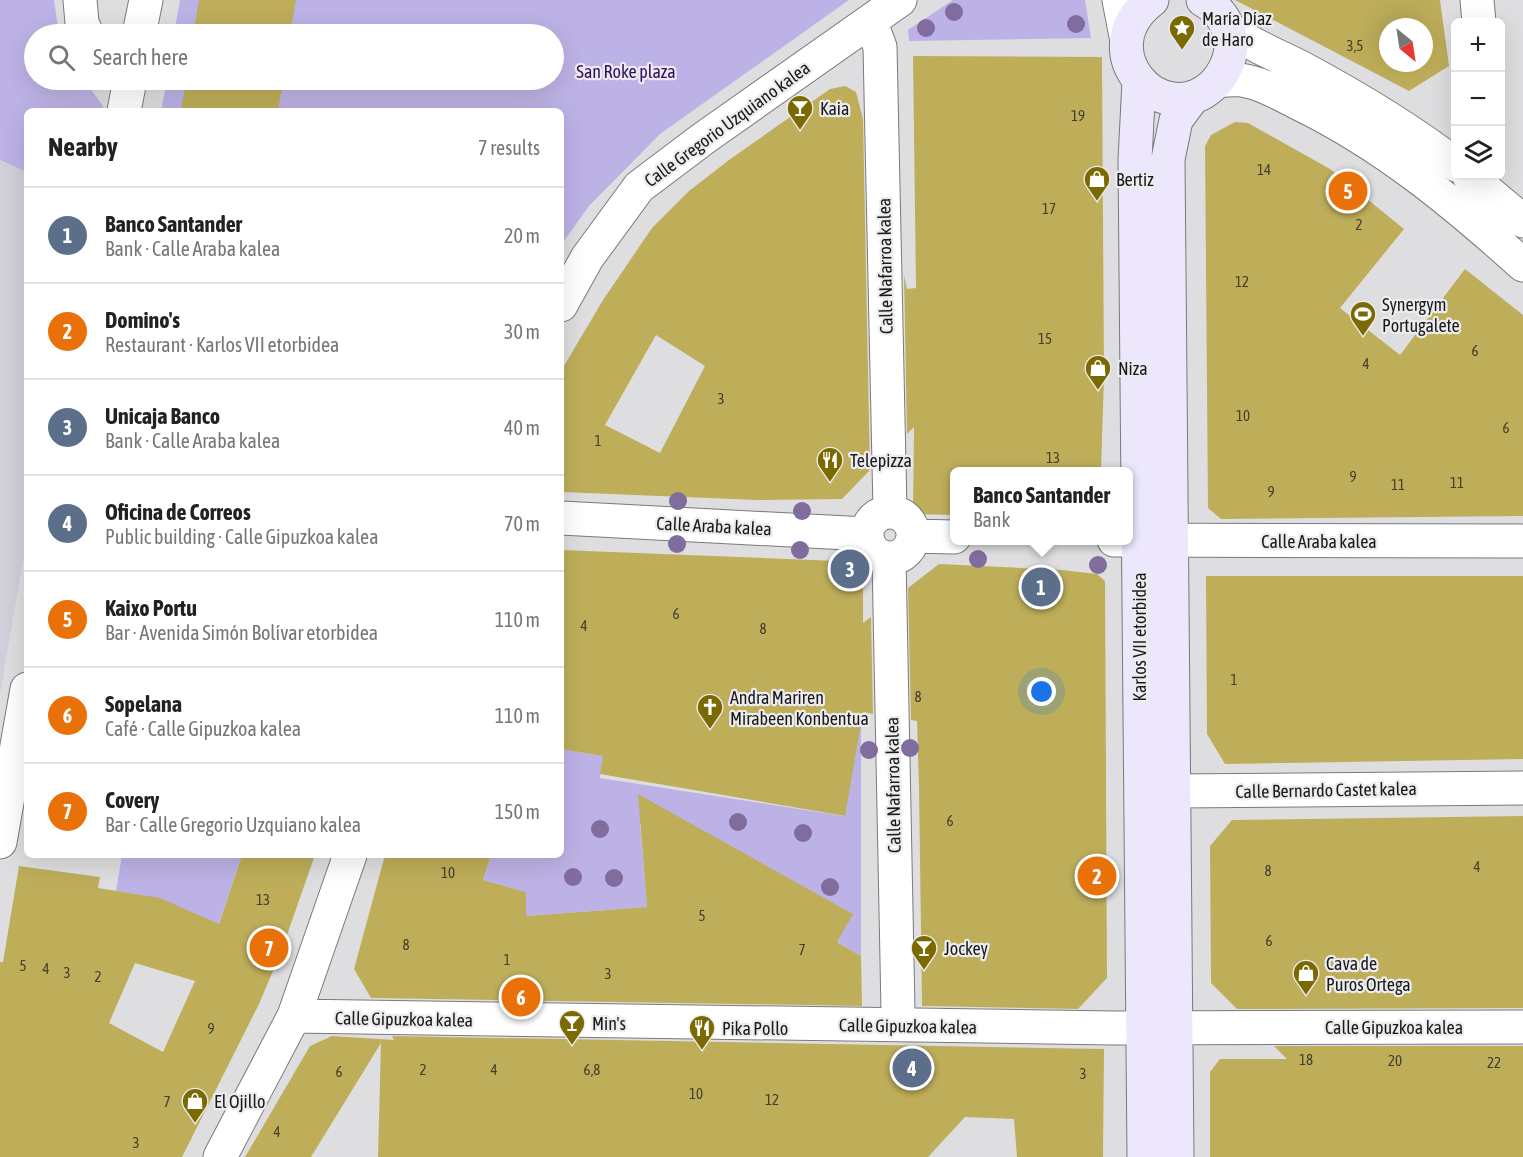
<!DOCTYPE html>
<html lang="en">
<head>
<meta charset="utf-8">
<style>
	body { margin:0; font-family:"Asap Condensed",sans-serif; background:#f2f2f2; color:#222 }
	.controls { position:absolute; right:18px; top:18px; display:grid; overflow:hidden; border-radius:9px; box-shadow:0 6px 24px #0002 }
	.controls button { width:54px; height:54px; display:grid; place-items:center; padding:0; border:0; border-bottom:2px solid #e0e0e0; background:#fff; color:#222; font:30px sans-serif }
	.compass { position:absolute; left:1379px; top:18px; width:54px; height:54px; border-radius:50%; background:#fff; box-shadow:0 6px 24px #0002; rotate:150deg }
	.you { position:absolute; left:1042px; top:692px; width:21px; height:21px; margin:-15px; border:4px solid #fff; border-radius:50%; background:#1a73e8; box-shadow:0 0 0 9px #1a73e833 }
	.badge { display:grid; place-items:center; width:39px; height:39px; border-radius:50%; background:#7a6a01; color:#fff; font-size:20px; font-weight:700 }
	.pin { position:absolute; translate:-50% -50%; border:3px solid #fff; box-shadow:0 2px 6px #0006 }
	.popup { position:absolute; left:950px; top:467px; width:183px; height:78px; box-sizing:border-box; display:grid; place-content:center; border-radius:9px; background:#fff; filter:drop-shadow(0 2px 4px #0005); font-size:20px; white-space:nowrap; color:#767676 }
	.popup b { font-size:22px; color:#222 }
	.popup::after { content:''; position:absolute; left:50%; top:100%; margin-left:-12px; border:12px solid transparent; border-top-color:#fff }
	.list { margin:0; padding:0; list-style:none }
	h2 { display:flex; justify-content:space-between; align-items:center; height:78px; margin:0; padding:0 24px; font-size:26px }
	h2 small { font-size:20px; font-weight:400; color:#767676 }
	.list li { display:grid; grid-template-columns:39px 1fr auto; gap:18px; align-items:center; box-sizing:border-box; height:96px; padding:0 24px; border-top:2px solid #e0e0e0 }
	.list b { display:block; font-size:22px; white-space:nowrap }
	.list p { margin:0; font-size:20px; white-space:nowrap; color:#767676 }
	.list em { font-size:20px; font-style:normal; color:#767676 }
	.icon { flex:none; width:33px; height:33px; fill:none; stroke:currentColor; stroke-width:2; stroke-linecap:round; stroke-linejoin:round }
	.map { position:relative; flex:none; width:1523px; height:1157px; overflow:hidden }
	.search { position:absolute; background:#fff; box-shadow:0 6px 24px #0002; left:24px; top:24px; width:540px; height:66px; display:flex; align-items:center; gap:15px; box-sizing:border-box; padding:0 21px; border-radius:33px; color:#767676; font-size:22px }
	.panel { position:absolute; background:#fff; box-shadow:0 6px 24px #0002; left:24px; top:108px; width:540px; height:750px; border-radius:9px }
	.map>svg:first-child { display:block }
	.built { fill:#d1d0da }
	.green { fill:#bdb2e5 }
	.building { fill:#beae5a; fill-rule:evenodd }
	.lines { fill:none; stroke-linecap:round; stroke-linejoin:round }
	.street-casing { stroke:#7a7a7c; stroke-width:35 }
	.secondary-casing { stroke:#7a7a7c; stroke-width:35 }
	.street { stroke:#fff; stroke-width:33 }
	.secondary { stroke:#ece7fb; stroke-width:33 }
	.tree { fill:#806c9d }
	.labels { text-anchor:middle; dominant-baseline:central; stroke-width:4.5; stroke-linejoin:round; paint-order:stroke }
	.number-label { font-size:15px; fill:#433f2b }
	.poi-label { font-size:18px; fill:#1a1a1b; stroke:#ecebee; text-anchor:start }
	.park-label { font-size:18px; fill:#330e65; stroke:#ecebee }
	.street-label { font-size:18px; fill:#1a1a1b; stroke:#ecebee }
</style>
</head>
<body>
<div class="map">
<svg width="1523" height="1157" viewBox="0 0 1523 1157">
	<rect width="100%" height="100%" fill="#dedee1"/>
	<path class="built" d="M0 160 27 172V537L0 695Z"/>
	<path class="green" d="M0 0H54L59 34H34V80H84L103 106 102 111H27V172L0 160Z
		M180 0H849L660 134 589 206 561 245V111H161L167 80H554V34H174Z
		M953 0H1085L1091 38 909 41 908 30Z
		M861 714V956L640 823 647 907 526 916V892L483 880 491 855H561V749L603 756 600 778 844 816Z
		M122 855H242L218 926 147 896 116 891Z"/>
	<path class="building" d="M199 0H296L290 34H193Z
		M1235 0H1440L1449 66 1409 91ZM1388 27H1424V63H1388Z
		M913 56 1102 57 1104 377 1101 471H954V515L913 514 914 427 907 434 904 275 907 289 916 288Z
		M186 80H283L278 111H181Z
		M845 86 856 92 863 119 870 470 842 499 758 500 561 492V371L603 300 652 228 689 191 729 160 830 89ZM656 335 705 366 660 453 605 425Z
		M1235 122 1248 123 1330 169 1404 229 1340 308 1400 355 1465 269 1523 315V516L1221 519 1208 508 1205 146 1211 135Z
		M561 550 863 562V623L871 617 873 714 863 712 845 816 600 774 603 756 561 749Z
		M939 564 1062 570 1097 574 1105 581 1107 978 1078 1009 922 1006 919 787 917 721 911 720 908 588Z
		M1206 576H1523V759L1225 764 1207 734Z
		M638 794 853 914 837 942 861 956 862 1006 371 998 354 969 385 855H491L483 880 526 892V916L647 907Z
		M1523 816V1008L1237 1009 1211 983 1210 846 1232 820Z
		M242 855H315L281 952 259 1004 182 1157H0V962H3L19 866 100 877 98 888 160 898 219 924ZM135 963 195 981 163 1052 109 1023Z
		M332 1036 394 1040 392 1036 1104 1049 1103 1157H1017L1014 1119 965 1117 928 1157H378L381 1043 311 1157H245L310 1046Z
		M1274 1046H1523V1157H1210V1072L1220 1059H1287Z"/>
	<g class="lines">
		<g class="street-casing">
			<path id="street" d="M80 0 82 23 87 34
				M1119 0 1126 36
				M1477 0 1479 22
				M871 23 880 47 890 511
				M1229 29C1252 46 1277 55 1302 68 1356 97 1408 128 1456 165
				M139 34 146 0
				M1218 81C1225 80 1233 79 1241 80 1262 83 1282 95 1300 104 1384 145 1454 203 1523 265
				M124 111 130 80
				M1469 176 1523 221
				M561 305 587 258 639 187 704 138 900 0
				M867 535a23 23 0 1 1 46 0a23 23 0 1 1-46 0Z
				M561 518 866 534
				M913 536 954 537
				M1114 540 1523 541
				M889 558 898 1011
				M1149 780 1153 786 1174 791 1523 788
				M0 842 27 689
				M294 1016 1113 1028 1523 1027
				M220 1157 294 1016 350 855"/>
		</g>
		<g class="secondary-casing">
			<path id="secondary" d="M1152 0C1087 49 1160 132 1212 86 1223 76 1231 60 1231 45 1230 25 1221 10 1203 0
				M1139 81 1135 160 1144 1157
				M1177 1157 1168 159 1176 120 1193 97"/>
		</g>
		<use href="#street" class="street"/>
		<use href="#secondary" class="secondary"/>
	</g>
	<g class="tree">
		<circle cx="954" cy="12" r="9"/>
		<circle cx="1076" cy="24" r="9"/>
		<circle cx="926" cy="28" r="9"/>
		<circle cx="678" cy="501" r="9"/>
		<circle cx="802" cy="511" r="9"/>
		<circle cx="677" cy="544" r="9"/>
		<circle cx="800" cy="550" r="9"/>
		<circle cx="978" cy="559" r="9"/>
		<circle cx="1098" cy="565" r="9"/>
		<circle cx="910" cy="748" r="9"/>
		<circle cx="869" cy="750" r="9"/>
		<circle cx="738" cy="822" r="9"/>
		<circle cx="600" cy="829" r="9"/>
		<circle cx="803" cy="833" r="9"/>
		<circle cx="573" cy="877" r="9"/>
		<circle cx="614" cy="878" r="9"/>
		<circle cx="830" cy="887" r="9"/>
	</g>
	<defs>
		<g id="sight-pin" transform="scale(1.35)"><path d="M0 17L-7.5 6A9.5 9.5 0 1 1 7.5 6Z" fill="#7a6a01" stroke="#ecebee"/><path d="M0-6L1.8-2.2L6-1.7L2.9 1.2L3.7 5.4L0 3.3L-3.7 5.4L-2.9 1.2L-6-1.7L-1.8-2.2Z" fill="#fff"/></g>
		<g id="bar-pin" transform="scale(1.35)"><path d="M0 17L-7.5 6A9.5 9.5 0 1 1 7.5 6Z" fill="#7a6a01" stroke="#ecebee"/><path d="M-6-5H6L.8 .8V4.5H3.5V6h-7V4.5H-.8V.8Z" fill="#fff"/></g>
		<g id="shop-pin" transform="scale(1.35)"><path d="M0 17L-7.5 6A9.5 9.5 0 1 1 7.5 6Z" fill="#7a6a01" stroke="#ecebee"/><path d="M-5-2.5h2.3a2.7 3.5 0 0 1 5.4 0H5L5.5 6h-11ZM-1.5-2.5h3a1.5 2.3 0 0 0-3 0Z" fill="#fff"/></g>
		<g id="stadium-pin" transform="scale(1.35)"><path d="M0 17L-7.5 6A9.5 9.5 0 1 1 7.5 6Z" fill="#7a6a01" stroke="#ecebee"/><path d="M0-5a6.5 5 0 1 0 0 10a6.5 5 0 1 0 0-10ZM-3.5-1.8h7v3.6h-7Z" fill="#fff"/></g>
		<g id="restaurant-pin" transform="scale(1.35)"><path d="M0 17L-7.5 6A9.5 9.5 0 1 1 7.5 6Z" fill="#7a6a01" stroke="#ecebee"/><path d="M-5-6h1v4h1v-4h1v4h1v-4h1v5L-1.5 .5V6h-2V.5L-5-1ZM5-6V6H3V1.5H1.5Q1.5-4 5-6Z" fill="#fff"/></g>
		<g id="church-pin" transform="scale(1.35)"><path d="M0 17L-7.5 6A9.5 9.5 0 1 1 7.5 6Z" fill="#7a6a01" stroke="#ecebee"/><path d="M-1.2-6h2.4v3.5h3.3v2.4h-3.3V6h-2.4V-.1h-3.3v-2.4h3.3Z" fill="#fff"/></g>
	</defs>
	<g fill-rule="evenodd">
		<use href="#sight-pin" x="1182" y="28"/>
		<use href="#bar-pin" x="800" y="108"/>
		<use href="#shop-pin" x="1097" y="179"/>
		<use href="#stadium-pin" x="1363" y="314"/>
		<use href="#shop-pin" x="1098" y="368"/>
		<use href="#restaurant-pin" x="830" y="460"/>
		<use href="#church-pin" x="710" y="707"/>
		<use href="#bar-pin" x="924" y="948"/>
		<use href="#shop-pin" x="1306" y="973"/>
		<use href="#bar-pin" x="572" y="1023"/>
		<use href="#restaurant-pin" x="702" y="1028"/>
		<use href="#shop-pin" x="195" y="1101"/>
	</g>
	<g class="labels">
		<g class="number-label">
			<text x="1355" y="45">3,5</text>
			<text x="1078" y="115">19</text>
			<text x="1264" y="169">14</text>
			<text x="1049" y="208">17</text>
			<text x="1359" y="224">2</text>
			<text x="1242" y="281">12</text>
			<text x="1045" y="338">15</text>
			<text x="1475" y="350">6</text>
			<text x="1366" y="363">4</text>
			<text x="721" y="398">3</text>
			<text x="1243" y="415">10</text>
			<text x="1506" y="427">6</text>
			<text x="598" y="440">1</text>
			<text x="1053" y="457">13</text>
			<text x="1353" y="476">9</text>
			<text x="1457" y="482">11</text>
			<text x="1398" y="484">11</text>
			<text x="1271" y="491">9</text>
			<text x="676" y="613">6</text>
			<text x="584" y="625">4</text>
			<text x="763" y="628">8</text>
			<text x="1234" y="679">1</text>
			<text x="918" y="696">8</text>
			<text x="950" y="820">6</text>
			<text x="1477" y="866">4</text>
			<text x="1268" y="870">8</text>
			<text x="448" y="872">10</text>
			<text x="263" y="899">13</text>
			<text x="702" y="915">5</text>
			<text x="1269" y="940">6</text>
			<text x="406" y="944">8</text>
			<text x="802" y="949">7</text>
			<text x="507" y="959">1</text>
			<text x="23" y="965">5</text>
			<text x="46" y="968">4</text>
			<text x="67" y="972">3</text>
			<text x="608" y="973">3</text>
			<text x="98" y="976">2</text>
			<text x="211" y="1028">9</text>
			<text x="1306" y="1059">18</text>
			<text x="1395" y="1060">20</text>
			<text x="1494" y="1062">22</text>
			<text x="423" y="1069">2</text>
			<text x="494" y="1069">4</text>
			<text x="592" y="1069">6,8</text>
			<text x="339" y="1071">6</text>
			<text x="1083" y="1073">3</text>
			<text x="696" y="1093">10</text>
			<text x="772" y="1099">12</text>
			<text x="167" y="1101">7</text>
			<text x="277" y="1131">4</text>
			<text x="136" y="1142">3</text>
		</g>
		<g class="poi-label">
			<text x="1202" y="18">María Díaz<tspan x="1202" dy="21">de Haro</tspan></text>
			<text x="820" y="108">Kaia</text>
			<text x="1116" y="179">Bertiz</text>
			<text x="1382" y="304">Synergym<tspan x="1382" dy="21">Portugalete</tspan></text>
			<text x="1118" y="368">Niza</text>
			<text x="850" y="460">Telepizza</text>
			<text x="730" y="697">Andra Mariren<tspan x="730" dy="21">Mirabeen Konbentua</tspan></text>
			<text x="944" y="948">Jockey</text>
			<text x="1326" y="963">Cava de<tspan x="1326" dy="21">Puros Ortega</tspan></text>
			<text x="592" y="1023">Min's</text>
			<text x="722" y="1028">Pika Pollo</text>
			<text x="214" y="1101">El Ojillo</text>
		</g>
		<g class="park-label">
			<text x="626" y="71">San Roke plaza</text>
		</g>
		<g class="street-label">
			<text transform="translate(727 124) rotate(-36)">Calle Gregorio Uzquiano kalea</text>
			<text transform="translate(885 266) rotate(-91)">Calle Nafarroa kalea</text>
			<text transform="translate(714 526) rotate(3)">Calle Araba kalea</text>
			<text x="1319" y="541">Calle Araba kalea</text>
			<text transform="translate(1139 637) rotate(-90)">Karlos VII etorbidea</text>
			<text transform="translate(893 785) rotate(-91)">Calle Nafarroa kalea</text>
			<text transform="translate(1326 790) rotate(-1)">Calle Bernardo Castet kalea</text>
			<text transform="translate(404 1019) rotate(1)">Calle Gipuzkoa kalea</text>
			<text transform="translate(908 1026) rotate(1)">Calle Gipuzkoa kalea</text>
			<text x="1394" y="1027">Calle Gipuzkoa kalea</text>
		</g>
	</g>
</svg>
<div class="controls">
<button>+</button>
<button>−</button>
<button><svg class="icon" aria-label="layers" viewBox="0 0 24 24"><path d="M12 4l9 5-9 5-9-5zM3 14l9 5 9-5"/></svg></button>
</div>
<svg class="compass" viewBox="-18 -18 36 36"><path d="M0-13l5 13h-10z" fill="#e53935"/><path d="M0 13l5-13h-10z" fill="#767676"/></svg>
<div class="you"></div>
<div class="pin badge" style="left:1041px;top:587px;background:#5c6f8a">1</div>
<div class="popup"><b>Banco Santander</b>Bank</div>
<div class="pin badge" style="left:1097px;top:876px;background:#e8710a">2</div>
<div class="pin badge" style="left:850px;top:569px;background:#5c6f8a">3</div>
<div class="pin badge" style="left:912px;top:1068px;background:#5c6f8a">4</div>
<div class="pin badge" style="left:1348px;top:191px;background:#e8710a">5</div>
<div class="pin badge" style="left:521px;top:997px;background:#e8710a">6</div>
<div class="pin badge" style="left:269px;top:948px;background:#e8710a">7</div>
<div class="search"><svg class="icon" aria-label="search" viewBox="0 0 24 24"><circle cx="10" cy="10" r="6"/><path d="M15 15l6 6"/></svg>Search here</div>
<section class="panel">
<h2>Nearby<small>7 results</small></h2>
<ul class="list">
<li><span class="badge" style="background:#5c6f8a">1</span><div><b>Banco Santander</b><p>Bank · Calle Araba kalea</p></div><em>20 m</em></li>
<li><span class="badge" style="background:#e8710a">2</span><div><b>Domino's</b><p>Restaurant · Karlos VII etorbidea</p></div><em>30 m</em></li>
<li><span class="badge" style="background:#5c6f8a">3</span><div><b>Unicaja Banco</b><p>Bank · Calle Araba kalea</p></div><em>40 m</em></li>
<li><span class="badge" style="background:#5c6f8a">4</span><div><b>Oficina de Correos</b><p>Public building · Calle Gipuzkoa kalea</p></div><em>70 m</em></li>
<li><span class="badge" style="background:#e8710a">5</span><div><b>Kaixo Portu</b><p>Bar · Avenida Simón Bolívar etorbidea</p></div><em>110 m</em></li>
<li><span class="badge" style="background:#e8710a">6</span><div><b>Sopelana</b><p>Café · Calle Gipuzkoa kalea</p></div><em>110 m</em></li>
<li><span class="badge" style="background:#e8710a">7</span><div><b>Covery</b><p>Bar · Calle Gregorio Uzquiano kalea</p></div><em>150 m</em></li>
</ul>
</section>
</div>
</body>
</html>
